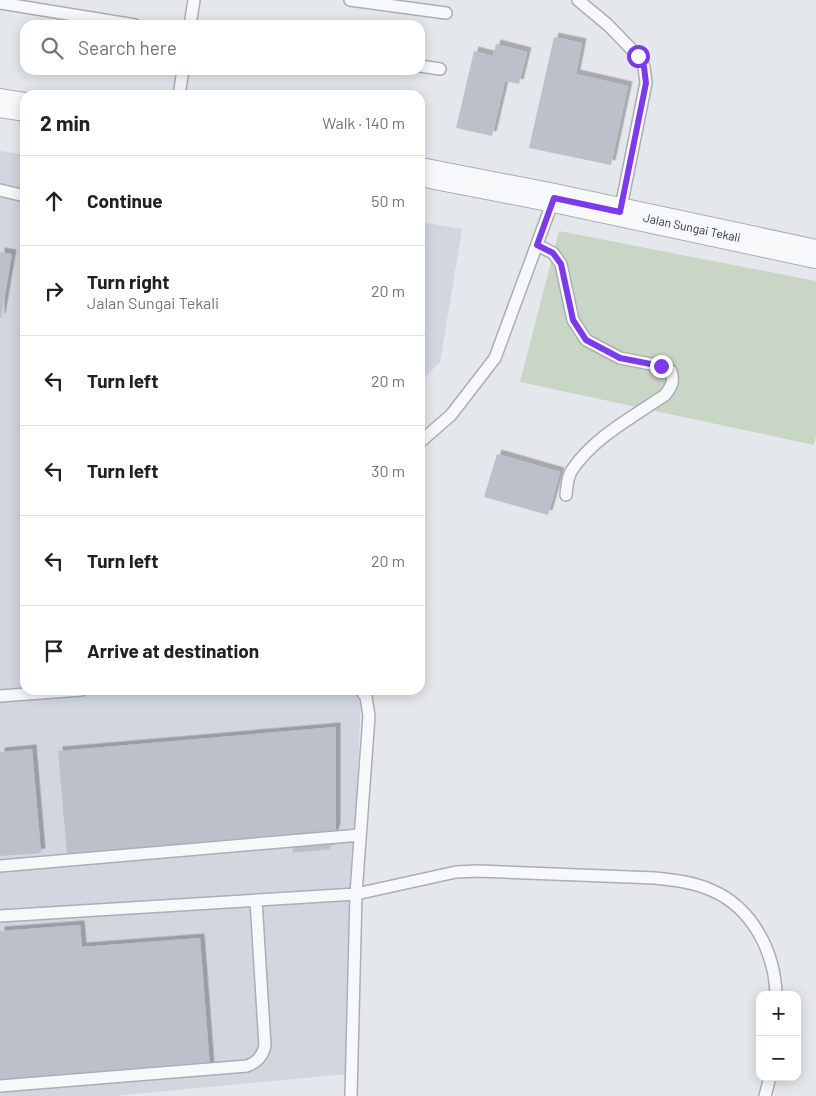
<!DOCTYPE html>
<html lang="en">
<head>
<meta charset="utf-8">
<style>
	body { margin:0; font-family:Barlow,sans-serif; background:#f6f6f6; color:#202124 }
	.controls { position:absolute; right:15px; bottom:15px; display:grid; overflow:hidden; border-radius:10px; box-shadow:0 2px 12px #0003 }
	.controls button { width:45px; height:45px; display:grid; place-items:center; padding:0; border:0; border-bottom:1px solid #e0e0e0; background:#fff; color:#202124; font:25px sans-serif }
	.stop { position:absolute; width:15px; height:15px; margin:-11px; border:4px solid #7c3aed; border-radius:50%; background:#fff }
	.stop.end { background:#7c3aed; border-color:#fff; box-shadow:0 1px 5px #0008 }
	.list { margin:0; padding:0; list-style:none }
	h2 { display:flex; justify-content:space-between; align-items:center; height:65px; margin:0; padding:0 20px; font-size:21px }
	h2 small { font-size:16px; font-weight:400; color:#757577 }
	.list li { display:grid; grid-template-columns:32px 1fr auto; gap:15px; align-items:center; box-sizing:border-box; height:90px; padding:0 20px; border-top:1px solid #e0e0e0 }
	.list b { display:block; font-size:19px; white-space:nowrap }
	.list p { margin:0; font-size:16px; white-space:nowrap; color:#757577 }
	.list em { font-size:16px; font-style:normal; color:#757577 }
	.icon { flex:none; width:28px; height:28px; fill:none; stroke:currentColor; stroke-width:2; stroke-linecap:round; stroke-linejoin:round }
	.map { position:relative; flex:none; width:816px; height:1096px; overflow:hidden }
	.search { position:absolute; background:#fff; box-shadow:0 2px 12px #0003; left:20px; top:20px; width:405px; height:55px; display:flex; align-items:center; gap:12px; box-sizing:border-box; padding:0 18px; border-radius:15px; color:#757577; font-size:19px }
	.panel { position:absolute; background:#fff; box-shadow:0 2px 12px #0003; left:20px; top:90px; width:405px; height:605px; border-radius:15px }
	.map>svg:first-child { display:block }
	.built { fill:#d2d6de }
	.green { fill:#c9d6c5 }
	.building { fill:#bbc0ca; filter:url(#shadow) }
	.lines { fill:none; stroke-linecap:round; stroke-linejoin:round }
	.service-casing { stroke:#a9aeb7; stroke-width:14 }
	.tertiary-casing { stroke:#a9aeb7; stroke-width:30 }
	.service { stroke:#f7f8fa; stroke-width:11 }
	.tertiary { stroke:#f7f8fa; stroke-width:28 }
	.route { stroke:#7c3aed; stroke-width:6 }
	.labels { text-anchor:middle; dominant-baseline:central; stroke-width:4; stroke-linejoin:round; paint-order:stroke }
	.street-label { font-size:12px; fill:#2b3445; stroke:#f4f6f9 }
</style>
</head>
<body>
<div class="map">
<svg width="816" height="1096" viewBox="0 0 816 1096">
	<defs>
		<filter id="shadow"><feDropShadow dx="4.5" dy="-4.5" stdDeviation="0" flood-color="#0004"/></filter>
	</defs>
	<rect width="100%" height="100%" fill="#e4e7ec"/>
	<path class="built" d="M0 151 25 155V690H361L347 1074 113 1096H0Z
		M420 222 462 229 440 362 420 382Z"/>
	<path class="green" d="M559 231 816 281V435L814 445 520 382Z"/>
	<path class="building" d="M554 37 582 43 576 74 628 86 611 165 529 148Z
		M496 44 527 52 519 84 505 81 492 136 456 128 474 51 493 56Z
		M0 252 12 254 1 318 0 317Z
		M497 454 560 472 548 515 484 497Z
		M336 727V827L330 849 293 853 291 834 67 854 58 751Z
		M32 749 41 853 0 856V752Z
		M80 925 82 947 200 938 210 1068 0 1084V931Z"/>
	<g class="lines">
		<g class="service-casing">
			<path id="service" d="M350 0 446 13
				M578 0 608 25 638 56 644 67 646 83 620 212
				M0 3 135 25
				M190 25 194 0
				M420 66 440 69
				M179 95 183 70
				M0 190 25 196
				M537 245 553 253 561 264 573 320 586 340 620 358 661 366 671 371C674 382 672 386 665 395 634 416 593 438 572 470 567 477 567 487 566 495
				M420 442 451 415 495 358 554 198
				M0 696 81 690
				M0 866 360 835
				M0 916 356 894 456 872 478 871 655 878C674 880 693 882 711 890 752 907 775 952 776 995
				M0 1086 247 1066C257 1062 262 1057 265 1046L256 900
				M351 1096 356 894 369 716 366 697 361 690
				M765 1096 770 1077"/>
		</g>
		<g class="tertiary-casing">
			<path id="tertiary" d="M0 103 25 107
				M420 172 554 198 816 254"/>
		</g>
		<use href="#service" class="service"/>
		<use href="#tertiary" class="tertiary"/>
	</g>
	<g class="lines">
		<path class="route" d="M638 56 644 67 646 83 620 212 554 198 537 245 553 253 561 264 573 320 586 340 620 358 661 366"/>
	</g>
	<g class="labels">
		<g class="street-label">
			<text transform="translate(692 227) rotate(12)">Jalan Sungai Tekali</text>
		</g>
	</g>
</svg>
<div class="controls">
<button>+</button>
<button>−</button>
</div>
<div class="stop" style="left:638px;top:56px"></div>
<div class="stop end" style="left:661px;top:366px"></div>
<div class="search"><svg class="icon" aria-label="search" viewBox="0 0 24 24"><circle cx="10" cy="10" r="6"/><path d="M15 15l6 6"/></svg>Search here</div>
<section class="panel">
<h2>2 min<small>Walk · 140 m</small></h2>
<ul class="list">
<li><svg class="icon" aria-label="ahead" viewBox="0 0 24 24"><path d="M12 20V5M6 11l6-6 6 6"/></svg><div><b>Continue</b></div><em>50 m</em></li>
<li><svg class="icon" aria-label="right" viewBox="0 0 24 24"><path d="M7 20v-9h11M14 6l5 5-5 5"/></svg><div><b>Turn right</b><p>Jalan Sungai Tekali</p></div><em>20 m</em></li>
<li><svg class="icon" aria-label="left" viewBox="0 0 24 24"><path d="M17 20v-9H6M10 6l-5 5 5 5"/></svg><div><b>Turn left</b></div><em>20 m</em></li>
<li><svg class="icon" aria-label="left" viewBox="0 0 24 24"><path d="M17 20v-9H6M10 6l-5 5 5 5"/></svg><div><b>Turn left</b></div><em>30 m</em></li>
<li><svg class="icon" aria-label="left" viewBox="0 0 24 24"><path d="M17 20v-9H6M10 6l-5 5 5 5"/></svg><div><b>Turn left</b></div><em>20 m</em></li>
<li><svg class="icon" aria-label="arrive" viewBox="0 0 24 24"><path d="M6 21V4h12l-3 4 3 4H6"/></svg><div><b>Arrive at destination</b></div></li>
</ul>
</section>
</div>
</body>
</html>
